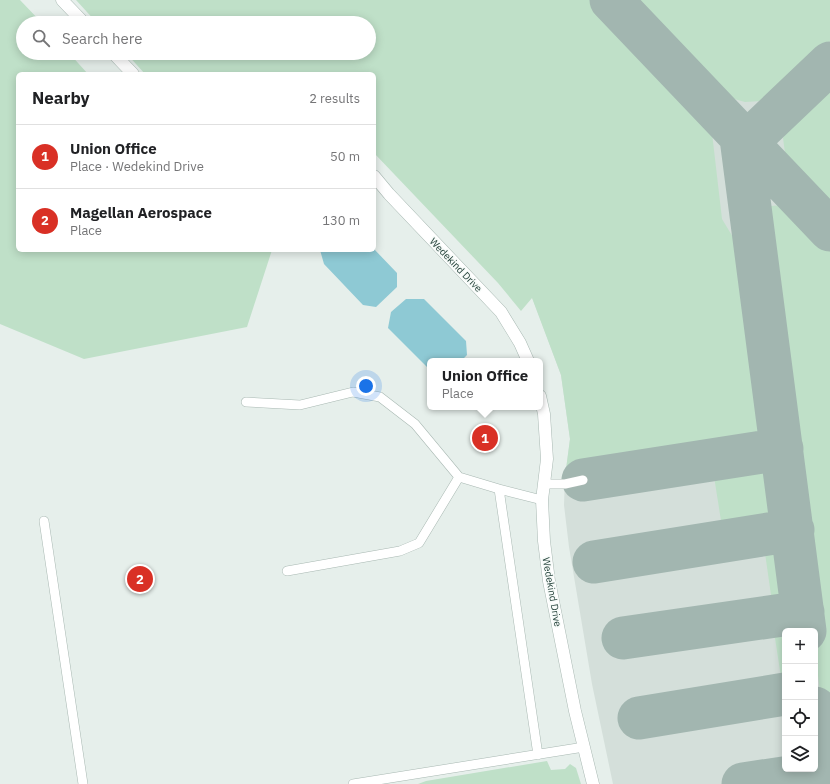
<!DOCTYPE html>
<html lang="en">
<head>
<meta charset="utf-8">
<style>
	body { margin:0; font-family:"IBM Plex Sans",sans-serif; background:#f2f2f2; color:#202124 }
	.controls { position:absolute; right:12px; bottom:12px; display:grid; overflow:hidden; border-radius:6px; box-shadow:0 2px 10px #0003 }
	.controls button { width:36px; height:36px; display:grid; place-items:center; padding:0; border:0; border-bottom:1px solid #e0e0e0; background:#fff; color:#202124; font:20px sans-serif }
	.you { position:absolute; left:366px; top:386px; width:14px; height:14px; margin:-10px; border:3px solid #fff; border-radius:50%; background:#1a73e8; box-shadow:0 0 0 6px #1a73e833 }
	.badge { display:grid; place-items:center; width:26px; height:26px; border-radius:50%; background:#d93025; color:#fff; font-size:13px; font-weight:700 }
	.pin { position:absolute; translate:-50% -50%; border:2px solid #fff; box-shadow:0 1px 4px #0006 }
	.popup { position:absolute; left:427px; top:358px; width:116px; height:52px; box-sizing:border-box; display:grid; place-content:center; border-radius:6px; background:#fff; filter:drop-shadow(0 1px 3px #0005); font-size:13px; white-space:nowrap; color:#757577 }
	.popup b { font-size:15px; color:#202124 }
	.popup::after { content:''; position:absolute; left:50%; top:100%; margin-left:-8px; border:8px solid transparent; border-top-color:#fff }
	.list { margin:0; padding:0; list-style:none }
	h2 { display:flex; justify-content:space-between; align-items:center; height:52px; margin:0; padding:0 16px; font-size:17px }
	h2 small { font-size:13px; font-weight:400; color:#757577 }
	.list li { display:grid; grid-template-columns:26px 1fr auto; gap:12px; align-items:center; box-sizing:border-box; height:64px; padding:0 16px; border-top:1px solid #e0e0e0 }
	.list b { display:block; font-size:15px; white-space:nowrap }
	.list p { margin:0; font-size:13px; white-space:nowrap; color:#757577 }
	.list em { font-size:13px; font-style:normal; color:#757577 }
	.icon { flex:none; width:22px; height:22px; fill:none; stroke:currentColor; stroke-width:2; stroke-linecap:round; stroke-linejoin:round }
	.map { position:relative; flex:none; width:830px; height:784px; overflow:hidden }
	.search { position:absolute; background:#fff; box-shadow:0 2px 10px #0003; left:16px; top:16px; width:360px; height:44px; display:flex; align-items:center; gap:10px; box-sizing:border-box; padding:0 14px; border-radius:22px; color:#757577; font-size:15px }
	.panel { position:absolute; background:#fff; box-shadow:0 2px 10px #0003; left:16px; top:72px; width:360px; height:180px; border-radius:6px }
	.map>svg:first-child { display:block }
	.built { fill:#d4dfda; fill-rule:evenodd }
	.green { fill:#bfe0c8 }
	.water { fill:#8ec9d4 }
	.lines { fill:none; stroke-linecap:round; stroke-linejoin:round }
	.taxiway { stroke:#a2b6b0; stroke-width:43 }
	.service-casing { stroke:#a8b8b2; stroke-width:10 }
	.minor-casing { stroke:#a8b8b2; stroke-width:13 }
	.service { stroke:#fff; stroke-width:9 }
	.minor { stroke:#fff; stroke-width:12 }
	.labels { text-anchor:middle; dominant-baseline:central; stroke-width:3; stroke-linejoin:round; paint-order:stroke }
	.street-label { font-size:10px; fill:#24423a; stroke:#f7fbf9 }
</style>
</head>
<body>
<div class="map">
<svg width="830" height="784" viewBox="0 0 830 784">
	<rect width="100%" height="100%" fill="#e6efeb"/>
	<path class="built" d="M317 0H830V784H613L592 684 569 547 564 505 565 477 570 439 561 375 532 297 369 53V23ZM785 631H815V769H785Z"/>
	<path class="green" d="M0 0H20L42 23H23V53H69L88 74H18V250H272L247 327 84 359 0 324Z
		M76 0H591L707 122 712 133 722 219 748 262 771 437 766 444 565 477 570 439 561 375 532 298 521 311 498 283 374 153V74H145L126 53H369V23H97Z
		M635 0H830V41L775 94 762 101 745 102 727 97Z
		M830 85V206L790 164 785 153 783 138 793 121Z
		M783 205 794 212 830 250V770L815 652V631H812L761 222 764 213 771 206Z
		M766 460 775 464 783 520 779 525 712 536 711 528 722 527 713 470Z
		M779 541 786 544 793 599 788 607 773 609 765 553 755 554V549L756 546Z
		M788 622 796 625V631H785V689L774 691 772 679 781 677 773 625Z
		M547 761 551 770 565 769 570 764 576 768 581 784H418L426 781Z"/>
	<path class="water" d="M374 249 397 273V287L376 307 363 305 324 264 320 250H374Z
		M406 299H424L466 341 467 355 461 361H430V370L388 328 391 312Z"/>
	<g class="lines">
		<path class="taxiway" d="M611 0 830 230
			M741 138 805 631
			M746 143 830 63
			M583 480 782 449
			M594 562 793 530
			M623 638 803 612
			M815 708 825 784
			M639 718 785 694
			M743 784 823 772"/>
		<g class="service-casing">
			<path id="service" d="M246 402 300 405 353 392 380 397 415 424 459 477 499 489
				M544 484H565L583 480
				M44 521 83 784
				M287 571 400 551 419 543 459 477
				M538 755 499 489 542 500
				M353 784 584 747"/>
		</g>
		<g class="minor-casing">
			<path id="minor" d="M62 0 84 23
				M113 53 133 74
				M374 176 389 194 501 312 520 343 528 361
				M540 396 544 414 547 459 542 500 544 541 549 581 575 711 593 784"/>
		</g>
		<use href="#service" class="service"/>
		<use href="#minor" class="minor"/>
	</g>
	<g class="labels">
		<g class="street-label">
			<text transform="translate(456 265) rotate(46)">Wedekind Drive</text>
			<text transform="translate(552 592) rotate(80)">Wedekind Drive</text>
		</g>
	</g>
</svg>
<div class="controls">
<button>+</button>
<button>−</button>
<button><svg class="icon" aria-label="locate" viewBox="0 0 24 24"><circle cx="12" cy="12" r="6"/><path d="M12 2v4M12 18v4M2 12h4M18 12h4"/></svg></button>
<button><svg class="icon" aria-label="layers" viewBox="0 0 24 24"><path d="M12 4l9 5-9 5-9-5zM3 14l9 5 9-5"/></svg></button>
</div>
<div class="you"></div>
<div class="pin badge" style="left:485px;top:438px">1</div>
<div class="popup"><b>Union Office</b>Place</div>
<div class="pin badge" style="left:140px;top:579px">2</div>
<div class="search"><svg class="icon" aria-label="search" viewBox="0 0 24 24"><circle cx="10" cy="10" r="6"/><path d="M15 15l6 6"/></svg>Search here</div>
<section class="panel">
<h2>Nearby<small>2 results</small></h2>
<ul class="list">
<li><span class="badge">1</span><div><b>Union Office</b><p>Place · Wedekind Drive</p></div><em>50 m</em></li>
<li><span class="badge">2</span><div><b>Magellan Aerospace</b><p>Place</p></div><em>130 m</em></li>
</ul>
</section>
</div>
</body>
</html>
